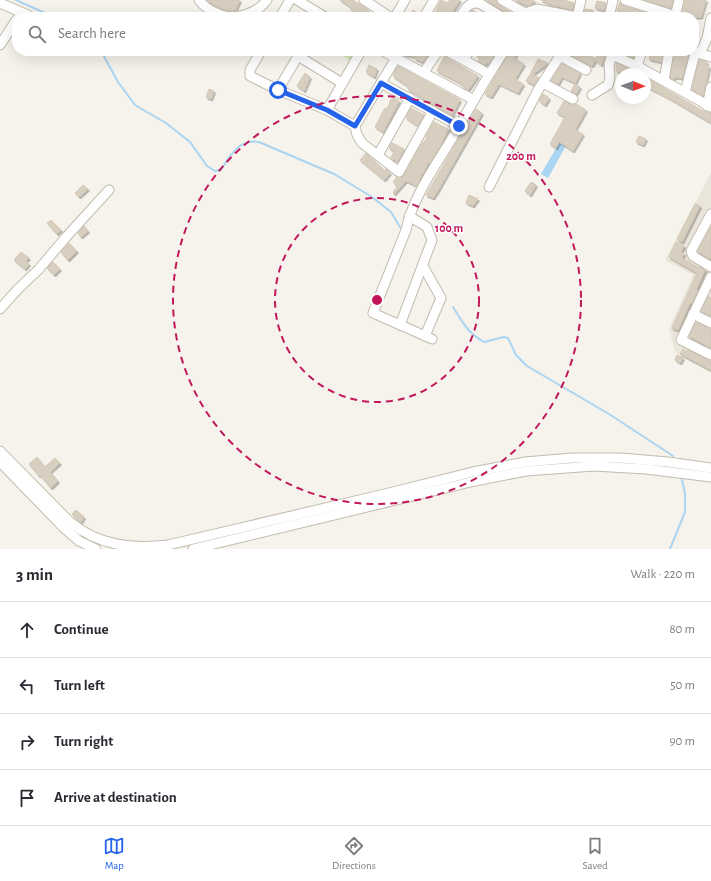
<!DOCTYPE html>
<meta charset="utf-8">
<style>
:root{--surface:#fff;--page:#f7f7f7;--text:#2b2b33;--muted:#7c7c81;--line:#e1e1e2;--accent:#2563eb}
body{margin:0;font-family:"Alegreya Sans",sans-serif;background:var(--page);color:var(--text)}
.compass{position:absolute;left:615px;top:68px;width:36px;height:36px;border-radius:50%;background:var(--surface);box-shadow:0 4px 16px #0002;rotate:91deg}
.stop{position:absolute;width:12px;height:12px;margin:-9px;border:3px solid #2563eb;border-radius:50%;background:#fff}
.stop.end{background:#2563eb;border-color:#fff;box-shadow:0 1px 4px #0008}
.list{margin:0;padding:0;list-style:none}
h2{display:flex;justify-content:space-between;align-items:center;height:52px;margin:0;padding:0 16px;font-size:17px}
h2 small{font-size:13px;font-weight:400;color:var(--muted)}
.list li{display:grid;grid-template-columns:26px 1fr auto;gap:12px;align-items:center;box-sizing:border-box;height:56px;padding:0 16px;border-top:1px solid var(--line)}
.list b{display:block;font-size:15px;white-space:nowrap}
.list em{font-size:13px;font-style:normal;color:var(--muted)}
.icon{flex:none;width:22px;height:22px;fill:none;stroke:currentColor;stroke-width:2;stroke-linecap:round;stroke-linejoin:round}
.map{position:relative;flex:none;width:711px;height:549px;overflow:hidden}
.search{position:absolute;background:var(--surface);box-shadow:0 4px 16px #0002;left:12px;right:12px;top:12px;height:44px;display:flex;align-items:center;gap:10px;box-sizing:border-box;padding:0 14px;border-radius:16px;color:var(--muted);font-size:15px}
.sheet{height:276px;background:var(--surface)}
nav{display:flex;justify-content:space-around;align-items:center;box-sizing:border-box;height:56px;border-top:1px solid var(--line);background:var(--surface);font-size:11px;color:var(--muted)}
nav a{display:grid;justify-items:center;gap:2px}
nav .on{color:var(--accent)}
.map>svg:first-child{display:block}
</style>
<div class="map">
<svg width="711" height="549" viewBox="0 0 711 549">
<defs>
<filter id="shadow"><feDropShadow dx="1.5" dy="2" stdDeviation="0" flood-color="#0004"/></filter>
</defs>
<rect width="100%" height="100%" fill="#f6f3ec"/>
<polygon fill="#eae5da" points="711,173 711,373 675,352 669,329 693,275 665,260"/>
<polygon fill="#d2eab5" points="334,51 355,51 350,60"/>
<polygon fill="#a9d4f2" points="561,140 567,144 548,178 541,174"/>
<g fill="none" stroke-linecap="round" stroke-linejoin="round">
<g stroke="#a9d4f2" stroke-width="2">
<polyline points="16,0 54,17"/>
<path d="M101 51 118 82 135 105 166 123 190 142 207 166 215 171 221 170C227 160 237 143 250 142 253 141 256 142 259 142L334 174 372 197 391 212 400 227"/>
<path d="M453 307C463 323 467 332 484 342L504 337 508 338 516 355 527 366 609 414 673 456"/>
<polyline points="670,549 685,512 685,494 682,480"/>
</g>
</g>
<g fill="#d8cfc1" stroke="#d3c7b4" filter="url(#shadow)">
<polygon points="207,0 240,0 235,11 231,11 219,8"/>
<polygon points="340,0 353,0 368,10 364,17 351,10 352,8"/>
<polygon points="441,0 447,3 450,0 460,0 449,17 433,17"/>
<polygon points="486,0 496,0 499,5 510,12 508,15 505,12"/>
<polygon points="515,0 534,0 532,4 529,6"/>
<polygon points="541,0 564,0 574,3 572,10 558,6 557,7"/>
<polygon points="645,0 673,0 671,8"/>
<polygon points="685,0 706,0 701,17 682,17"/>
<polygon points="597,1 606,3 604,10 595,8"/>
<polygon points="620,2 623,6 653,15 653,17 638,16 617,11"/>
<polygon points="585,9 593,10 591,17 584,15"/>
<polygon points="413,10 419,14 418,17 409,17"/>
<polygon points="472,10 484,17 467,17"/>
<polygon points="399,51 430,51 423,62 415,59 416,57 399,53"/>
<polygon points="478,51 494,51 492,55 494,56 489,63 487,62 485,65 478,61 480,58 476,55"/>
<polygon points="510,51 518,51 514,58 524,64 515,79 523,84 518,93 499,84 491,97 485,94"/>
<polygon points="569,51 583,51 596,59 592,66 568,54"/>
<polygon points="600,51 606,54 601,65 595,60"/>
<polygon points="619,51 625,51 635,54 633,58"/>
<polygon points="657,51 663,51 661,62 649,59 651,52 656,54"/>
<polygon points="675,51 689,52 682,78 674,77 674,79 670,78"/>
<polygon points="444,56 478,76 468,90 463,87 464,85 437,71"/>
<polygon points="538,59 548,63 533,74 539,78 534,85 526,81 531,73"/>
<polygon points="699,60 707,62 706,66 709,66 706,82 708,82 705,86 703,96 692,90"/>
<polygon points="616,63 634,71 639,74 622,74 616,71"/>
<polygon points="562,64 580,73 575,83 562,77 558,84 551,81"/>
<polygon points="369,65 377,69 374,77 366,72"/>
<polygon points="398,66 460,100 452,115 408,89 409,87 394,77 394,76 393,75"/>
<polygon points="305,73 310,77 304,91 297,86"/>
<polygon points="645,77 703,111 711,113 711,123 667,97 645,86"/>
<polygon points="575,84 580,87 576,94 571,91"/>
<polygon points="209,89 214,91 211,99 206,97"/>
<polygon points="543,94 549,98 545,105 539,101"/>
<polygon points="393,98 399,101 383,132 375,127 385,108 387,109 391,99 392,100"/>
<polygon points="564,101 571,104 576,104 586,110 575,130 583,134 573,151 559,142 556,148 550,144 565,117 557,113"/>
<polygon points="411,108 424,115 418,126 406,118"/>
<polygon points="476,109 482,113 437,192 433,198 426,195"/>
<polygon points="434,122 448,129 438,150 430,163 428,162 423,174 422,173 417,186 406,181 394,194 393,193 397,186 393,182 397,177 400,179 404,175 421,145 427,138 426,136"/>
<polygon points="639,136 646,139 643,145 636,142"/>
<polygon points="392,143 404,149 398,161 391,158 394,151 389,148"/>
<polygon points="366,153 385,171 386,169 390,173 384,180 360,160"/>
<polygon points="531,182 536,185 530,195 525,191"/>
<polygon points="83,185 88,189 79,197 75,193"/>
<polygon points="469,195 478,199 473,206 466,203"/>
<polygon points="695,204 700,206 682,242 677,239"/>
<polygon points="51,220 61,230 57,234 47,223"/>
<polygon points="84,226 88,231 81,237 78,233"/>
<polygon points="711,227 711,256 710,259 698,251"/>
<polygon points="676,242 684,246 681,252 684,254 682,258 699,268 699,267 705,270 696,290 698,291 691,304 690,303 678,330 672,328 697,273 669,257"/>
<polygon points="69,243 77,251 68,260 61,252"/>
<polygon points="21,252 29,258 26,261 29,264 25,269 14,260"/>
<polygon points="53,262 60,269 54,275 47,268"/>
<polygon points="708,296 711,298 711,316 701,311"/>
<polygon points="696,323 711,329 711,348 689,336"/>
<polygon points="683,349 687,352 688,350 711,362 711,370 680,354"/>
<polygon points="677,355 683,358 680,363 675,360"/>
<polygon points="37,457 45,467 55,458 60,463 50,472 58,481 51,488 40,475 39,476 29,464"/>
<polygon points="76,510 84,517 81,522 72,514"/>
</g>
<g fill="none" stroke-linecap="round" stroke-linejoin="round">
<defs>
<g id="minor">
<path d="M199 0C205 9 218 15 230 17"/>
<polyline points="297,0 325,17"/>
<polyline points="364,0 390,17"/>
<polyline points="502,0 525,13 537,9 577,17"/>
<polyline points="625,0 676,16"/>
<polyline points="0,3 28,15"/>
<path d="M232 17C246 16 258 12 267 0"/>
<polyline points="280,17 290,0"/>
<polyline points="395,17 405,0"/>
<polyline points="424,17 434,0"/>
<path d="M460 17C465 9 468 2 479 3L502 17"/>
<polyline points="577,17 581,0"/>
<polyline points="609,17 613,0"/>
<polyline points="675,17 679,0"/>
<polyline points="0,45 17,19"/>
<polyline points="261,51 250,70 250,76 278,90 327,110 355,126"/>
<polyline points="383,51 474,100"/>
<polyline points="447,51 464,60"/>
<polyline points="469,51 464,60 489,74"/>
<polyline points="695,52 711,57"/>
<polyline points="700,54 707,38 711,18"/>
<polyline points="612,55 637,66 711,107"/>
<polyline points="298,56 342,83"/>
<polyline points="560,56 586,70"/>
<polyline points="396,58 355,126 357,135 362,143 399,172 433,111"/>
<polyline points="637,66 642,51"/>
<polyline points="424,72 438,51"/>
<polyline points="664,80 669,51"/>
<polyline points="381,83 459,126"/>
<polyline points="543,83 573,99"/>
<polyline points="278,90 301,51"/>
<polyline points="685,92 695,53"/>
<polyline points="592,95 608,85 610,78 609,64 613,51"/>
<polyline points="707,106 711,87"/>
<polyline points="327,110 361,51"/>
<polyline points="378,155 410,98"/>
<polyline points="489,187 538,90 563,51"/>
<polyline points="711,214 691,251 693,256 711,267"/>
<polyline points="423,266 441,298 425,336"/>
<polyline points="711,277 681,340 711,355"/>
<polyline points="0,309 18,289 39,269 67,236 109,190"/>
<polyline points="693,314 711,323"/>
<polyline points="400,325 432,240 427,227 409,216"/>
<path d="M432 339 373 313 406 230C413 197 434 168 451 140 468 110 485 80 504 51"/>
<path d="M0 451 70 522C99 546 132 549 168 545L389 493 473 472 525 462 572 458H621L668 462 711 468"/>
<polyline points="0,462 63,527 79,541 96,549"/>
<polyline points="193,549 475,481 526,471 594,466 646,469 711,477"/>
</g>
</defs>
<use href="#minor" stroke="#c2bbae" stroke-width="11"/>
<use href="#minor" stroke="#fff" stroke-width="9"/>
</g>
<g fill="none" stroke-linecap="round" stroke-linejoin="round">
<polyline stroke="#2563eb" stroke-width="5" points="278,90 327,110 355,126 381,83 459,126"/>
</g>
<g fill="none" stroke="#c2185b" stroke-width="2" stroke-dasharray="7 5">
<circle cx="377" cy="300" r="102"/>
<circle cx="377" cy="300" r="204"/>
</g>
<circle cx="377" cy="300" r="6" fill="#c2185b" stroke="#fff" stroke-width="2"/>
<g font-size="12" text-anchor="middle" font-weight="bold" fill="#c2185b" stroke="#fff" stroke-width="3" stroke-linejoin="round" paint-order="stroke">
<text x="521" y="160">200 m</text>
<text x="449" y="232">100 m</text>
</g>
</svg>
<svg class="compass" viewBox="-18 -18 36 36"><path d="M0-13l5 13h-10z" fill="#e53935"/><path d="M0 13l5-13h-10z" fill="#7c7c81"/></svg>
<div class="stop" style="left:278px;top:90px"></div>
<div class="stop end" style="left:459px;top:126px"></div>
<div class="search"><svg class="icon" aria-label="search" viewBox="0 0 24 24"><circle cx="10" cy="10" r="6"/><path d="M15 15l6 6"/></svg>Search here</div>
</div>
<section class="sheet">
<h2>3 min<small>Walk · 220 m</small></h2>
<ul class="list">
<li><svg class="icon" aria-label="ahead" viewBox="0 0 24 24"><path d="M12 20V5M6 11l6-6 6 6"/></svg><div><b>Continue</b></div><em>80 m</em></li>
<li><svg class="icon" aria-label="left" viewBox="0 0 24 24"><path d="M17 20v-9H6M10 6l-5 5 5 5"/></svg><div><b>Turn left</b></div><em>50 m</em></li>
<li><svg class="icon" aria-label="right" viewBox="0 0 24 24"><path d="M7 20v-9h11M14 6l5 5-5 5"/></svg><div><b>Turn right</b></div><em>90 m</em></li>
<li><svg class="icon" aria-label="arrive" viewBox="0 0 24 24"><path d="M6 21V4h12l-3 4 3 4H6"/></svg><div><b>Arrive at destination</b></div></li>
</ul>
</section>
<nav>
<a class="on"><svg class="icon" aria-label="map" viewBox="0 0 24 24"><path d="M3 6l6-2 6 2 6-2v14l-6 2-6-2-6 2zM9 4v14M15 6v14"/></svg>Map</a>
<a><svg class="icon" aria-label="directions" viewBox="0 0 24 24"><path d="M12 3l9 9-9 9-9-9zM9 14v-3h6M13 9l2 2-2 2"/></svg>Directions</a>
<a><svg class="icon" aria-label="saved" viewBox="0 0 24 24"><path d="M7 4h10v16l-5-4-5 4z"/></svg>Saved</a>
</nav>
